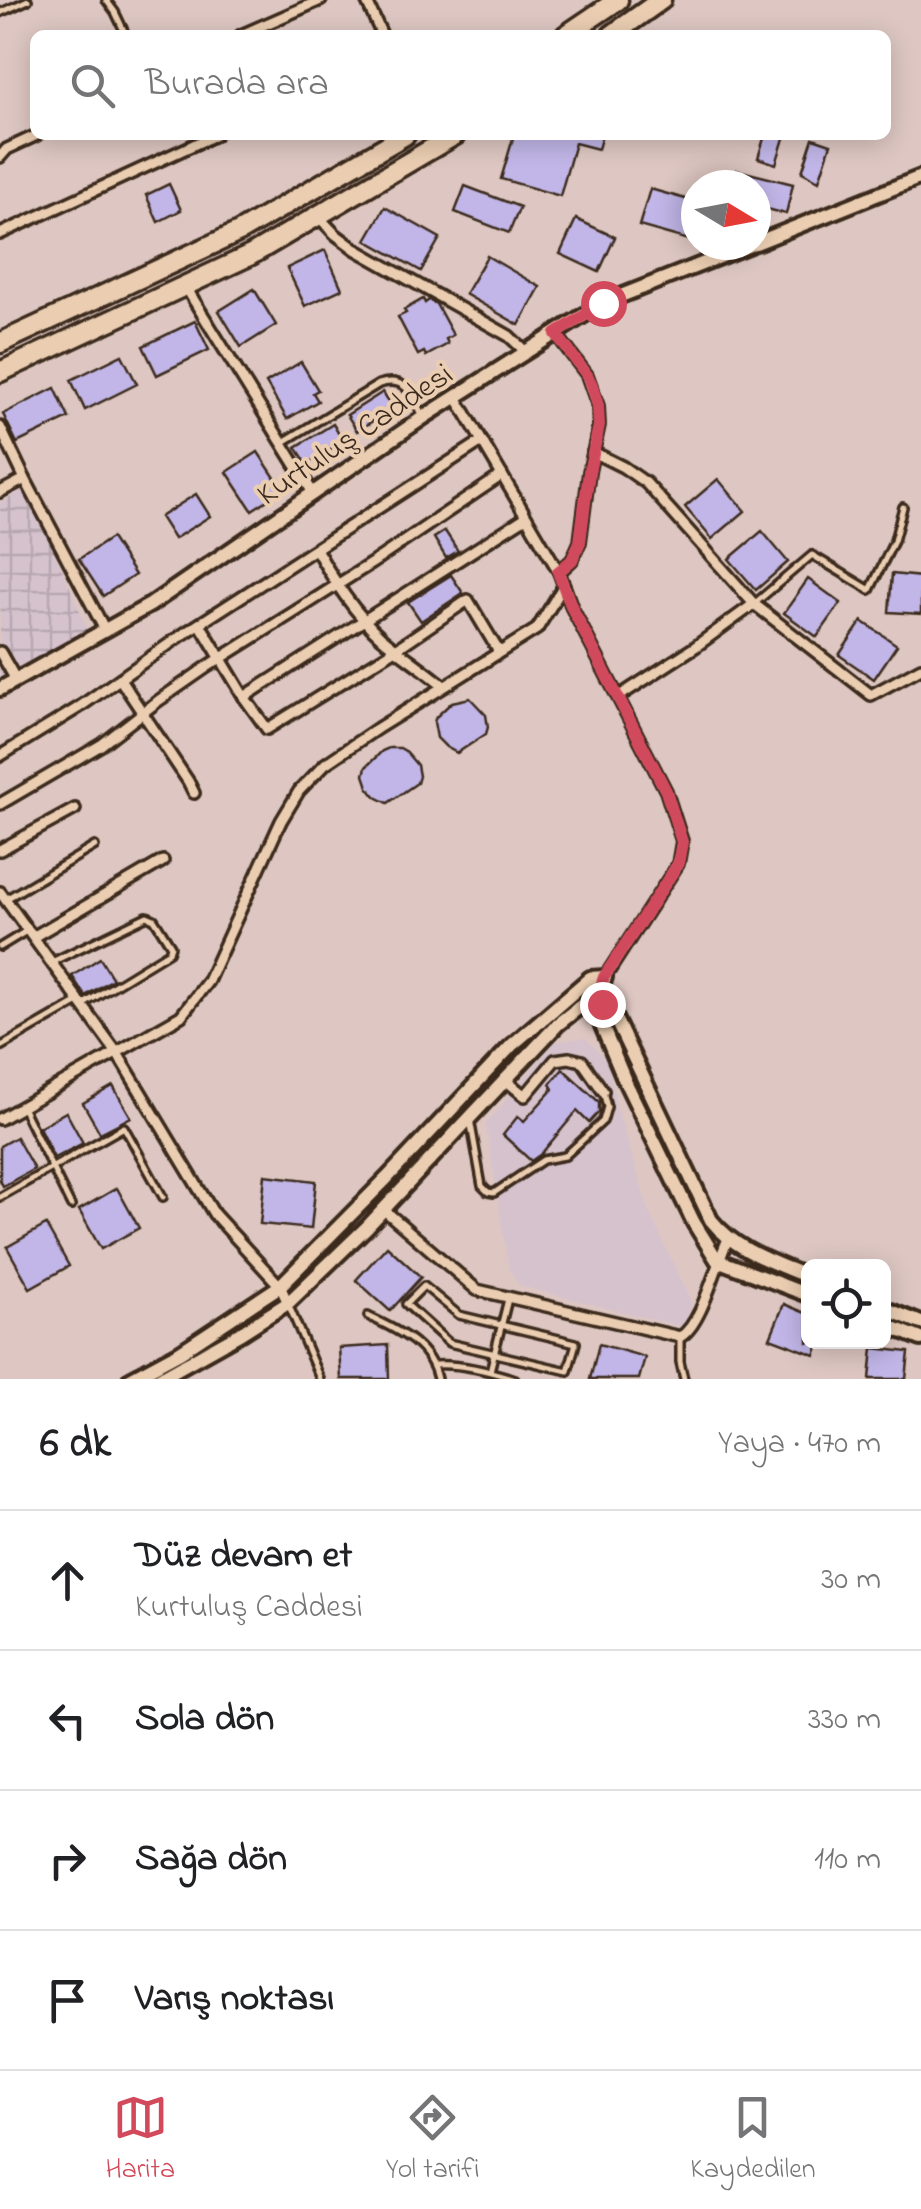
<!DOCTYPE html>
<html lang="tr">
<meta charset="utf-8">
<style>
:root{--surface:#fff;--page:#f6f6f6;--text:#202124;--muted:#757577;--line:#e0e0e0;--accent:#d1495b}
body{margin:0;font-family:"Indie Flower",sans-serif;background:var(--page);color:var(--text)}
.controls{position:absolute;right:30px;bottom:30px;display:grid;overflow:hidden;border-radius:15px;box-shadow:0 5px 25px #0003}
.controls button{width:90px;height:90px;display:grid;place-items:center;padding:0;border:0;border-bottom:2px solid var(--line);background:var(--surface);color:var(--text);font:50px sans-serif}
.compass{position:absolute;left:681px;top:170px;width:90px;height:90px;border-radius:50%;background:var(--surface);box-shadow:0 5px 25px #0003;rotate:100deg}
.stop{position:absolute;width:30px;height:30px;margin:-22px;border:8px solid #d1495b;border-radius:50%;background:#fff}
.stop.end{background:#d1495b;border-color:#fff;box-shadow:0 2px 10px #0008}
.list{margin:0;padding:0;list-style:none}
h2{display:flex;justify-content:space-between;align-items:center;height:130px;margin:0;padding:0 40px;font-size:42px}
h2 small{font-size:32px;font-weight:400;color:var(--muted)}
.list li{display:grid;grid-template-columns:65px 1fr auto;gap:30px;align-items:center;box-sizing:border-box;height:140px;padding:0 40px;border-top:2px solid var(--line)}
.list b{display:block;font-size:38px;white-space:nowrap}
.list p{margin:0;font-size:32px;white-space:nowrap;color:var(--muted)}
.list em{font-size:32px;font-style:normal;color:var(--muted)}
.icon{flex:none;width:55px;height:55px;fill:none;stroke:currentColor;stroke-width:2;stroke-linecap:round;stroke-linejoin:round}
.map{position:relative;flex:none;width:921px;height:1379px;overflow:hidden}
.search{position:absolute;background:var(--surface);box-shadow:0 5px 25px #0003;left:30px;right:30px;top:30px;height:110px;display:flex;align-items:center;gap:25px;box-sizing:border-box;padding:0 35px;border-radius:15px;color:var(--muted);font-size:38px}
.sheet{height:690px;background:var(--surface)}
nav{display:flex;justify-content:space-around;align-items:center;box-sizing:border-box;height:140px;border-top:2px solid var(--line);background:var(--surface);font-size:28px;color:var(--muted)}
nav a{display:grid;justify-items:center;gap:5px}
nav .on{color:var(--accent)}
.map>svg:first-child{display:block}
</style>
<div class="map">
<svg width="921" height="1379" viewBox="0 0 921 1379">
<defs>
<pattern id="industrial-grid" width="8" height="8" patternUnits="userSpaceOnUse" patternTransform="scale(2.5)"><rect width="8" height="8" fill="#d5c2cd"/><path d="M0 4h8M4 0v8" fill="none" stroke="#b8a7b0"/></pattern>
</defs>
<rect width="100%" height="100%" fill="#dec7c2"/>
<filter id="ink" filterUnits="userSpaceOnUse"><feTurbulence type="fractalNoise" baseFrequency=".01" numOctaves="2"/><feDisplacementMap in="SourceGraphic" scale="20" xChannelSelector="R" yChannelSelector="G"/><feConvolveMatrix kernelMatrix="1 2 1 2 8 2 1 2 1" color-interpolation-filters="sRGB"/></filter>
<g filter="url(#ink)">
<polygon fill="#d5c2cd" points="585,1038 607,1060 618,1111 650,1214 692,1304 682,1327 520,1286 509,1270 486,1124 555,1042"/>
<polygon fill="url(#industrial-grid)" points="27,487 88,630 0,677 0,503"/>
<g fill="#c1b6e7" stroke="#3b2a1e" stroke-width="2.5">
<polygon points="514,135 602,135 598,149 575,143 560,196 501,179"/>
<polygon points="765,135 785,135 776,164 758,158"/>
<polygon points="813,138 831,144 819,181 802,172"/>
<polygon points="737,170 793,184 786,214 756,206 756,185 733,185"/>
<polygon points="169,184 181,210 158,222 146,195"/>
<polygon points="465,186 520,207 509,233 455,212"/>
<polygon points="650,189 696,202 696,242 639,226"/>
<polygon points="385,207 440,238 421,271 366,240"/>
<polygon points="576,219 615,237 599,272 560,254"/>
<polygon points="325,250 342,289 305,306 287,268"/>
<polygon points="487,256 540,287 519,325 465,294"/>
<polygon points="254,289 276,325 241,347 219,311"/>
<polygon points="423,299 425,303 429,300 436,304 453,335 446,339 448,344 426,356 424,352 418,355 398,317 406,313 404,310"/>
<polygon points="195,321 209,350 157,375 143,346"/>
<polygon points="122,355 137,384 85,410 71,380"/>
<polygon points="301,362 318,390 313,393 318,401 287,419 266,383"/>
<polygon points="55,388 69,418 17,443 3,414"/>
<polygon points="383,392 393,408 357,431 347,415"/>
<polygon points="333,424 343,441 307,464 296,447"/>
<polygon points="258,452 283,490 252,510 227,472"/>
<polygon points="718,479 745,511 712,539 685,507"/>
<polygon points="196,494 210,516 174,539 160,517"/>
<polygon points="445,531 458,551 446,558 434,538"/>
<polygon points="762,531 788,562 756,590 729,559"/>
<polygon points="111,538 135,575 103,596 79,559"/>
<polygon points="892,574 921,577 921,614 889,612"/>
<polygon points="451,575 463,593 421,621 408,602"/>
<polygon points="808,579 841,603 817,637 784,613"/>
<polygon points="862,621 897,645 874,679 839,655"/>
<polygon points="470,698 486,715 488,727 486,734 457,753 446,747 437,738 434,722 436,717 452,702"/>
<polygon points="389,748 400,748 405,751 417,765 419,776 417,783 388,803 376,797 368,787 364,775 366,767 382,751"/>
<polygon points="100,958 113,979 85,996 72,976"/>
<polygon points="563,1069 599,1102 599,1112 589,1123 577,1111 541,1154 531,1161 503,1135 518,1116 524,1121 553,1089 550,1084"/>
<polygon points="113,1086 131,1117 100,1133 83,1103"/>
<polygon points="66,1112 83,1143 54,1158 39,1127"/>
<polygon points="16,1137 34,1169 3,1186 0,1180 0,1146"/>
<polygon points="265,1175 316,1181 311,1229 260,1224"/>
<polygon points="117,1188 139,1228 101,1249 79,1210"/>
<polygon points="46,1225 69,1266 30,1288 7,1247"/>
<polygon points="387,1246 421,1277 390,1311 356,1280"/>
<polygon points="784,1304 808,1314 808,1342 820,1342 815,1355 770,1338"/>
<polygon points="599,1344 645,1357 639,1379 590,1379"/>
<polygon points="388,1345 389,1379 341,1379 339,1348"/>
<polygon points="873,1348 909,1352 906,1379 870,1379"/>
</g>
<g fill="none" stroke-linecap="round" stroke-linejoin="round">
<defs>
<g id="lane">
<polyline points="106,0 115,12 126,35"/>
<polyline points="0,13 28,0"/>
<path d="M282 443 379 384C407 375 412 396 423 416"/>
<polyline points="754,604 812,555 870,590 894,541 903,507"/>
<polyline points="6,899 95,846"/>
<polyline points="0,947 28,930"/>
<polyline points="52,962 147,916 154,919 171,946 169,952 84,1004"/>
<polyline points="0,1047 80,1001"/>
<polyline points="22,1107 71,1206"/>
<polyline points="470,1119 482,1186 488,1192 494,1193 543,1160 565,1156 603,1121 607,1107 603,1091"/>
<polyline points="0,1197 124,1127 163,1197"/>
<polygon points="424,1286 459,1315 576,1343 568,1371 449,1343 406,1304"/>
<polyline points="289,1306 320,1379"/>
<path d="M368 1316C398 1331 429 1343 437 1379"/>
<polyline points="680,1337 680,1362 684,1379"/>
<path d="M435 1365C461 1363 490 1371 515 1379"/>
<polyline points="490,1371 508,1299"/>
</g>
<g id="street">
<polyline points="366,0 382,35"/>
<polyline points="241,35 321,0"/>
<polyline points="0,157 7,149 37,135"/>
<polyline points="318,216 335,234 355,249 509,336 527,353"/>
<polyline points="0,234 215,135"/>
<polyline points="185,286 313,493"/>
<polyline points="556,334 587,375 598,406 599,425 589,472 580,542 572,560 559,572"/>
<polyline points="456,397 559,572 572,608 666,791 682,841 678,864 605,977"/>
<polyline points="0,427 25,479 105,630"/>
<polyline points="593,452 623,467 646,483 754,604 871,695 921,668"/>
<polyline points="0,492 25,479"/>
<path d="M316 549C334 581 354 613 382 638 402 655 424 669 444 686"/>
<polyline points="200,624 244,697 267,729 396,649 468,600 499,652"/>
<polyline points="0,652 16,680"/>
<polyline points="120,679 188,781 194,793"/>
<polyline points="244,697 526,517"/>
<polyline points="618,697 695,647 754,604"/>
<polyline points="0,756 78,708 182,635 482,441"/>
<polyline points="0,804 101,745 158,701 207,667 372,563 502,475"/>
<polyline points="0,850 75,809"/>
<polyline points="0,892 117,1053 214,1214 280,1286 288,1303"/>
<polyline points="33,937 163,861"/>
<polyline points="504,1079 525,1096 555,1060 569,1058 582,1061 603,1091"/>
<polyline points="0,1119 181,1016 208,981 281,821 299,791 325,764 378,728 537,629 564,585"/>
<path d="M383 1209 477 1290 680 1337C702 1325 716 1264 728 1239"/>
</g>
<g id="secondary">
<polyline points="756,243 921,177"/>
<polyline points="0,689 150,605 424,417 603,303 750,245"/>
<path d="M594 987 602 1003 612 1012 711 1220C736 1251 773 1262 808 1277"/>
<polyline points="602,1003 600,1021 625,1081 694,1223 717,1260 808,1295"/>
<polyline points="884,1308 921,1323"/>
<polyline points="884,1324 921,1339"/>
<polyline points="130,1379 180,1352 280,1286 387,1178 512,1045 590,978 605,977 601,990 558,1024 367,1227 288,1303 241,1333 159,1379"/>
</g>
<g id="highway">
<polyline points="566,35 618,0"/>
<polyline points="612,35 661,0"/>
<polyline points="0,343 239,232 405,135"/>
<polyline points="0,372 251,255 455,135"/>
</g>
</defs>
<use href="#lane" stroke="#3b2a1e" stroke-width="12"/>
<use href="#street" stroke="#3b2a1e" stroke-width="16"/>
<use href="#secondary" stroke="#3b2a1e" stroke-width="20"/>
<use href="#highway" stroke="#3b2a1e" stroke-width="25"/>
<use href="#lane" stroke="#ebceb2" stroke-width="5"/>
<use href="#street" stroke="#ebceb2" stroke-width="9"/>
<use href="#secondary" stroke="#ebceb2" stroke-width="12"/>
<use href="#highway" stroke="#ebceb2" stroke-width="18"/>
</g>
</g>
<g fill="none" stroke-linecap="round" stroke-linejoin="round" filter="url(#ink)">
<polyline stroke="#d1495b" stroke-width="12" points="602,1004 596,993 600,990 604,977 678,864 682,842 666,791 572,608 558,572 572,560 580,542 589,472 599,426 598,406 592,385 587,375 556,334 603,303"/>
</g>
<g text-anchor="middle" stroke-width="8" stroke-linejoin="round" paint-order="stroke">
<g font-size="32" fill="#3b2a1e" stroke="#ebceb2">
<text transform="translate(354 433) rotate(-34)" y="11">Kurtuluş Caddesi</text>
</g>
</g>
</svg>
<div class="controls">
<button><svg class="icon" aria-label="locate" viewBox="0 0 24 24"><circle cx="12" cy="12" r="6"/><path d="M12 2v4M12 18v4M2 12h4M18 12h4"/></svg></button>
</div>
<svg class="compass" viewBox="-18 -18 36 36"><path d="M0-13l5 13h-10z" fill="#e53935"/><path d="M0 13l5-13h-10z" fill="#757577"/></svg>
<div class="stop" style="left:603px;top:303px"></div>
<div class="stop end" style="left:602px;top:1004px"></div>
<div class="search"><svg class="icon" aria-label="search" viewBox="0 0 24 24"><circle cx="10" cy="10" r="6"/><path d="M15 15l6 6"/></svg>Burada ara</div>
</div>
<section class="sheet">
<h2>6 dk<small>Yaya · 470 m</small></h2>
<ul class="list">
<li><svg class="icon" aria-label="ahead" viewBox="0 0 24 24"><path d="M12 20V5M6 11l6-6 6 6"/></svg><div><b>Düz devam et</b><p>Kurtuluş Caddesi</p></div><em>30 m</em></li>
<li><svg class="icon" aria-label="left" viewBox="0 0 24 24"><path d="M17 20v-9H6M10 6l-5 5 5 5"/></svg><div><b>Sola dön</b></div><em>330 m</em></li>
<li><svg class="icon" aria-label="right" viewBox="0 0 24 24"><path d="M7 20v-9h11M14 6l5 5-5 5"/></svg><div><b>Sağa dön</b></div><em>110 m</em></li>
<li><svg class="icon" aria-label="arrive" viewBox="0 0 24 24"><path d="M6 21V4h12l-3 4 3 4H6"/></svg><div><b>Varış noktası</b></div></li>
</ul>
</section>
<nav>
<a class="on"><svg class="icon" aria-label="map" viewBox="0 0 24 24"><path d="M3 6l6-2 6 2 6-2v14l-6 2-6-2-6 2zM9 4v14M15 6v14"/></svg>Harita</a>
<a><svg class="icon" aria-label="directions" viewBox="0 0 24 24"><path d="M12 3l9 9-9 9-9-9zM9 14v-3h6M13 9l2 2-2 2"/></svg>Yol tarifi</a>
<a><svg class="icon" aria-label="saved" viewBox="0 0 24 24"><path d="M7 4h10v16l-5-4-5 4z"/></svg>Kaydedilen</a>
</nav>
